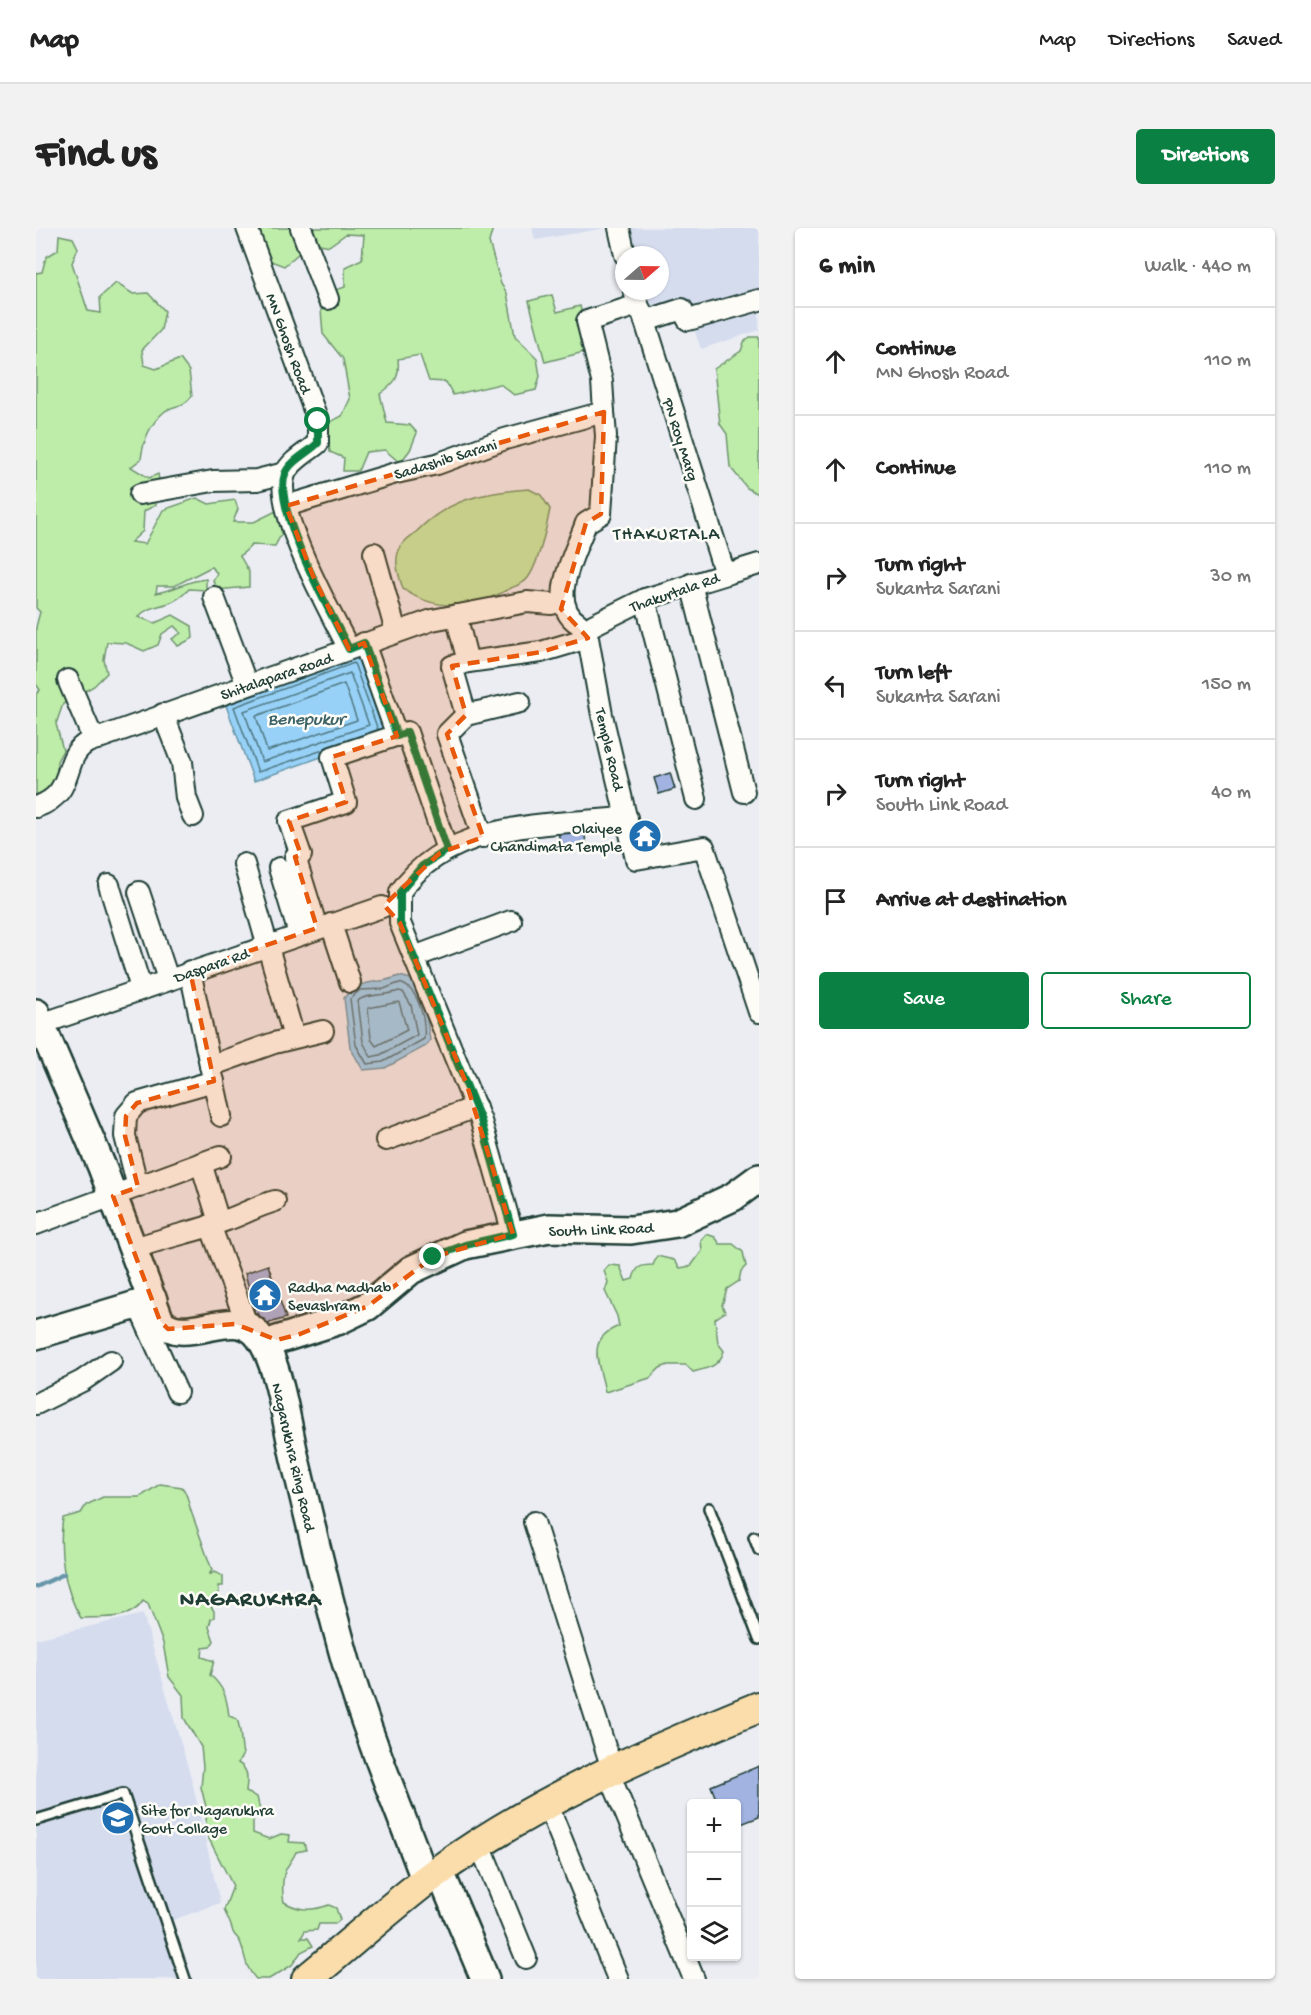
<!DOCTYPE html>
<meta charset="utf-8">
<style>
:root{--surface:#fff;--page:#f2f2f2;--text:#222;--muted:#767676;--line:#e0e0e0;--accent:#0b8043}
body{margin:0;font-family:"Gochi Hand",sans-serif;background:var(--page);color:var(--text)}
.controls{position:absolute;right:18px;bottom:18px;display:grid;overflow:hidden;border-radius:6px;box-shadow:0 2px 4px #0004}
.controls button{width:54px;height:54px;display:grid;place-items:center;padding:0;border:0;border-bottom:2px solid var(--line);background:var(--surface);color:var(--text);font:30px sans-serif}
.compass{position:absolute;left:579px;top:18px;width:54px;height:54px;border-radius:50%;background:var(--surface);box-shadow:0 2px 4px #0004;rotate:70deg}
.stop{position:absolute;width:18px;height:18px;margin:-14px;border:4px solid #0b8043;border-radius:50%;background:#fff}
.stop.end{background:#0b8043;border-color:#fff;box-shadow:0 2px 6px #0008}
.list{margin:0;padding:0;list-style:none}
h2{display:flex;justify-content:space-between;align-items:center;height:78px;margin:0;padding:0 24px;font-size:26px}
h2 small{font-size:20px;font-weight:400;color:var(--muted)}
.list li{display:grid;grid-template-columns:39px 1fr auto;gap:18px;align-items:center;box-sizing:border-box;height:108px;padding:0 24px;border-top:2px solid var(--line)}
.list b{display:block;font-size:22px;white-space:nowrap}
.list p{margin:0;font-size:20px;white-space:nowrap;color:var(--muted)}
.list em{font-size:20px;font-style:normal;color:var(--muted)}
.actions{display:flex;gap:12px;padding:18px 24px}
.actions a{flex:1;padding:14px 0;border:2px solid var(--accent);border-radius:6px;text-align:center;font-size:21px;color:var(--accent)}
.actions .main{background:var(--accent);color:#fff}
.icon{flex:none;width:33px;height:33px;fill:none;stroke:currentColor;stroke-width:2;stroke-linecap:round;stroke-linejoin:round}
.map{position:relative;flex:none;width:723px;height:1751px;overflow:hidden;border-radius:6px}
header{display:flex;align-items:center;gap:36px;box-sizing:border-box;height:84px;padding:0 30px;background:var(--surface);border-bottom:2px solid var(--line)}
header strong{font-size:28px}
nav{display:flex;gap:33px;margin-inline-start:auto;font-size:21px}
.intro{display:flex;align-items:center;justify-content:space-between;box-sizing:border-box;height:144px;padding:0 36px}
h1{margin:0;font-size:42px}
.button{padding:15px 27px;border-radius:6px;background:var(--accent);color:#fff;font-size:21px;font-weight:700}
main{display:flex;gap:36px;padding:0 36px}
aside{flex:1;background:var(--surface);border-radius:6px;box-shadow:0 2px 4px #0004}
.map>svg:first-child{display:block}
</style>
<header>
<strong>Map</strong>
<nav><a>Map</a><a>Directions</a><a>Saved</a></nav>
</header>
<div class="intro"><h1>Find us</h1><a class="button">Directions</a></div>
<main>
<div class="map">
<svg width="723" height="1751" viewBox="0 0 723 1751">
<rect width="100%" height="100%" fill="#ebedf3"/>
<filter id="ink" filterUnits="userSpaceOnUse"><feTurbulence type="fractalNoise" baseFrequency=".0167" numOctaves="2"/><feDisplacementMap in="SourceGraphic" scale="12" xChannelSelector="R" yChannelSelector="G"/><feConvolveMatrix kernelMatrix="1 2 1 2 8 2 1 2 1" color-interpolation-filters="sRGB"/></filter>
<g filter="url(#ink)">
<g fill="#d5dcee">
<polygon points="496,0 570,0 499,12"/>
<polygon points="587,0 723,0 723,102 665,121 648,74 609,86 601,63 624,63 624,27 593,27"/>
<polygon points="107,1386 156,1553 184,1675 126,1696 144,1751 0,1751 0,1411"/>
</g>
<g fill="#beeca9" stroke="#6e946e" stroke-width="1.5">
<path d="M225 0H457L453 14 465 56 471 65 479 108 501 130 504 148 500 162 478 167 464 156 417 167 410 154 393 153 384 127 362 131C364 150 359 155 344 166L351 195 374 197 381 205 374 222 364 235 349 222 330 224 322 243H307L308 230 294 224 290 196 306 188 314 171 307 131 287 106 285 82 295 79 300 62 309 59V39L326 31 328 7 310 6 293 18 276 14 248 38 232 32 223 2Z"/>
<path d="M23 7 37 10 42 20 36 35 52 83 65 85 64 69 80 55 97 66 112 65 129 83 125 102 106 122 108 137 120 141 144 131 153 143 156 168C146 181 138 176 128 184 114 196 107 214 105 231L95 239 113 250 122 246 125 262 120 277 108 283 107 303 95 314 109 316 127 282 161 270 173 276 199 272 202 281 197 294H218L240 283 246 305 239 318 216 317 204 328 213 344V359L180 362 177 352 181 345 175 339 138 358H121L120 365C139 362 152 352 170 351V362L153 361C133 383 117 373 102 389L119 395 137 387 156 398 157 410 142 418 136 411 145 405 138 398 126 406 122 417 108 423 90 415 71 414 68 432 71 445 58 458 27 476 20 496 27 522 21 533V551L8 567 0 568V466L4 462 0 456V399L4 384 0 380V45L6 44 10 29 22 22Z"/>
<polygon points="516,67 521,84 544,78 556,122 509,134 493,73"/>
<polygon points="714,109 723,109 723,267 711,260 694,239 691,206 684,196 678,141 705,123 708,114"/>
<path d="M493 261 505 267 514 281C511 298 502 338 491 351 488 355 480 358 475 360 440 380 401 385 367 361 363 348 357 333 364 320 366 314 375 308 380 304 412 271 448 264 493 261Z"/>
<path d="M670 1006 679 1009 684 1016H697L707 1024 710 1038 705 1043 703 1053 691 1061 686 1077 689 1084 679 1091 682 1115 688 1123C683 1139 672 1140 657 1144L650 1137H632L624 1140 614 1150 569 1164C565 1138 547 1112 583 1098L581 1088 569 1063 572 1054 568 1043 573 1037 584 1038 590 1053 597 1051C600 1039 604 1037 617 1037L621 1028 638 1032 644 1040 655 1038 666 1023 665 1012Z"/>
<path d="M124 1256 146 1259C153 1268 152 1276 156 1286 163 1305 169 1323 176 1342L173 1347 178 1344 187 1348V1358H182L183 1364 172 1374 178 1383V1389L175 1391 173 1399 178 1413 174 1419 167 1420 166 1429 178 1433 174 1447C188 1459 191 1470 193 1488L201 1491C206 1504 204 1514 207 1526L202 1535C214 1542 211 1552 210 1564L221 1569 224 1582 217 1589V1605L233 1611 245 1606 254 1607 253 1614 268 1615 270 1622 260 1624C257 1631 253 1635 250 1641 246 1649 246 1665 248 1674 264 1683 276 1683 293 1677L300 1680 304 1692 299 1696H283L281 1702 269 1703 265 1710H272L277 1718 265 1724 256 1737 243 1745 233 1751H220C209 1739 210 1731 205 1716 204 1711 199 1709 197 1704 195 1696 192 1690 188 1682L197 1658 169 1603 171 1583 165 1559 167 1539 165 1519 148 1490 147 1467 133 1449 127 1415 112 1376 107 1373C95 1393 67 1389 45 1390 28 1362 22 1322 27 1290L45 1285 50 1277 67 1269H104Z"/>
</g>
<g fill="#97d1f7" stroke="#6796a9" stroke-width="1.5">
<polygon points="323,426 352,505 218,553 189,475"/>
<path d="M363 748 375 751 388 773 394 812 390 818 349 840 327 842 314 819 308 770C323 749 341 758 363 748Z"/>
</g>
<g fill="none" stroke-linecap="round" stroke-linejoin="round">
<g stroke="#4f7882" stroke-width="1.5">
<polygon points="314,445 333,497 226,534 208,483"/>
<polygon points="308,456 321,492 231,523 220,488"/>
<polyline points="287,522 222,544 198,479 318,435 342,502"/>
<path d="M363 755C383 759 390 793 388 811L347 834 331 836 320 817 314 771 324 762 348 761Z"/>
<path d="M363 763 367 764 375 777 381 807 344 827 335 829 327 814 322 773C328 766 351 768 363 763Z"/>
<polygon points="363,774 371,802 340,818 335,811 332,780"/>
</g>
<polyline stroke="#6796a9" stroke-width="4.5" points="0,1359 28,1346"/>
</g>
<g fill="#a2b3e2" stroke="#1f3d34" stroke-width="1.5">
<polygon points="634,545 639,561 623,566 618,550"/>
<polygon points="617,596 621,615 599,620 595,601"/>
<polygon points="548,597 550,617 524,619 522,600"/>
<polygon points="232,1037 250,1090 227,1097 222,1085 219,1086 209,1045"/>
<polygon points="723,1538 723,1589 700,1598 700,1576 682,1576 675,1558"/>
</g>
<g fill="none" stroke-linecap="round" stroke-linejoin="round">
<defs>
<g id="lane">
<polyline points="673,1280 723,1411"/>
<polyline points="718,1309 723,1322"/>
<polyline points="0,1592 87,1566 149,1751"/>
</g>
<g id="street">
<path d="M211 0 282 193V215C272 224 254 233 249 246 236 281 296 387 313 421"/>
<polyline points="265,0 292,71"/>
<polyline points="583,0 589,27"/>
<polyline points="602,77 607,87 689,346"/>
<polyline points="609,93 646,81 652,92 723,72"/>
<polyline points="104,266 177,253 221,252 249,245"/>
<polyline points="250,278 360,245 401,236 469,211 568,184"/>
<polyline points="338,325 360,404"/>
<polyline points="655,356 708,564"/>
<polyline points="178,369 211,457"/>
<polyline points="609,371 660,571"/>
<polyline points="420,387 432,434 416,438 430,487 484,474"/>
<path d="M543 396C509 375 540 324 550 295L565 286 570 208 568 184 566 153 551 93 602 77 598 63"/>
<polyline points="557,397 609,371 723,336"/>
<polyline points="328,415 361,508"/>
<polyline points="432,434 505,424 552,410 566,487 600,631 668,619 723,784"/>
<polyline points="32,452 53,501 61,511"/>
<polyline points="127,486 146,534 150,570 157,588"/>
<polyline points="430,487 411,506 447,609"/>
<path d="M0 579C42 565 24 529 52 514L396 392 491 374 516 376"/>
<polyline points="208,636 258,809"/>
<polyline points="243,640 263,706"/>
<polyline points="73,657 105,760"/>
<polyline points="103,664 132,751"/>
<polyline points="295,696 314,754"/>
<polyline points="281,700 259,629 265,627 253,593 310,574 296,529 371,504 411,622"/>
<polyline points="378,729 475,693"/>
<polyline points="154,743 185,888"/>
<polyline points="5,796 346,679"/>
<polyline points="174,838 238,815 287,803"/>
<polyline points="350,912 440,879"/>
<polyline points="165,935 183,994"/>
<polyline points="102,959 89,908 90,888 101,875 178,853"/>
<polyline points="0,996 185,928"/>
<polyline points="174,997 212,1099"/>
<path d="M477 1006 445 893 364 695V664C412 593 515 596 591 590"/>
<path d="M97 1021C128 1009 160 1004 191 992 208 986 221 978 239 973"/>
<polyline points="102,1077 141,1164"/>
<polyline points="0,1176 46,1153 75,1133"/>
<polyline points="498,1294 576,1541"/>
<polyline points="572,1543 658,1751"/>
<polyline points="511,1575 582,1751"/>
<polyline points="444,1617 490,1730"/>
</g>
<g id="secondary">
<path d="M0 785 66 939 124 1093C150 1120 196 1077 221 1106 243 1131 251 1198 259 1231 275 1299 291 1367 310 1434 331 1505 360 1574 386 1643L407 1651 449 1751"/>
<polyline points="0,1107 117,1072"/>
<polyline points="241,1112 301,1093 332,1078 375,1042 429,1017 513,1000 595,1002 641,995 697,969 723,950"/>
</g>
<path id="primary" d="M271 1751C313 1717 353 1680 397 1647 497 1574 609 1525 723 1479"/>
</defs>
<use href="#lane" stroke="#1f3d34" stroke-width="14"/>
<use href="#street" stroke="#1f3d34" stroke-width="24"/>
<use href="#secondary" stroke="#1f3d34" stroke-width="32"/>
<use href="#primary" stroke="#1f3d34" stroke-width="34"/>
<use href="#lane" stroke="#fdfcf7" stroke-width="9"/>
<use href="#street" stroke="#fdfcf7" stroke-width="20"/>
<use href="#secondary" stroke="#fdfcf7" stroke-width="27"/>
<use href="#primary" stroke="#faddab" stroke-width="30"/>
</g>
</g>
<g fill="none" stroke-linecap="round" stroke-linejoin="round" filter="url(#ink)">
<path stroke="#0b8043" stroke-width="8" d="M282 193V215C272 225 254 233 249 246 236 281 296 387 313 421L328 415 361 508 371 504 411 622 386 638 364 664V695L445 893 477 1006 429 1017 397 1029"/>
</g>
<path fill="#e8590c" fill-opacity="0.2" stroke="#e8590c" stroke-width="4.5" stroke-dasharray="12 8" stroke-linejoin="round" d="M568 184 565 286 550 295 525 381 552 410 505 424 416 438 430 487 411 506 447 609 404 625 348 677 364 695 431 857 477 1006 397 1029 332 1078 264 1106 241 1112 199 1096 132 1101 124 1093 77 968 102 959 89 908 90 888 101 875 178 853 154 743 281 700 259 629 265 627 253 593 310 574 296 529 361 508 328 415 313 421 277 348 250 278Z"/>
<defs>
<symbol id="temple-disc" viewBox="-11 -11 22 22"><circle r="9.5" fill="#1f6fb2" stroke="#fdfcf7"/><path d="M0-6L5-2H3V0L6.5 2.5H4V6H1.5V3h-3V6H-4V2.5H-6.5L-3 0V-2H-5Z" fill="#fff"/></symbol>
<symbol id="university-disc" viewBox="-11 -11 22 22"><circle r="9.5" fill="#1f6fb2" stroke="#fdfcf7"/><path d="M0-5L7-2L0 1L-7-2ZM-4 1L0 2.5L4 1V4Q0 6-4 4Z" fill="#fff"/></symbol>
</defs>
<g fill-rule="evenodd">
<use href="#temple-disc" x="590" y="589" width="38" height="38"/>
<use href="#temple-disc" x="210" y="1048" width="38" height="38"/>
<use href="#university-disc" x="63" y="1571" width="38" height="38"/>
</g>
<g text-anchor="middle" stroke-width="5" stroke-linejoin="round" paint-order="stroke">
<g font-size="16" fill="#1f3d34" stroke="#fdfcf7">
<text transform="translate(254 115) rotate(70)" y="6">MN Ghosh Road</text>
<text transform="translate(646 211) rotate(72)" y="6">PN Roy Marg</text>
<text transform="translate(409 230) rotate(-17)" y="6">Sadashib Sarani</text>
<text transform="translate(638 363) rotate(-19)" y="6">Thakurtala Rd</text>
<text transform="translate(240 447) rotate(-19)" y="6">Shitalapara Road</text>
<text transform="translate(575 521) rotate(77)" y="6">Temple Road</text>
<text transform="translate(175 736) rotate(-19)" y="6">Daspara Rd</text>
<text transform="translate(565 1000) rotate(-2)" y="6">South Link Road</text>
<text transform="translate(259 1229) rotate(77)" y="6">Nagarukhra Ring Road</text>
</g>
<g font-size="16" fill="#1f3d34" stroke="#fdfcf7" text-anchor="start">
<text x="586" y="605" text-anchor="end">Olaiyee<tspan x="586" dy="18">Chandimata Temple</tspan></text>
<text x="252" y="1064">Radha Madhab<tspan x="252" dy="18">Sevashram</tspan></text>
<text x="105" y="1587">Site for Nagarukhra<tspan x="105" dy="18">Govt Collage</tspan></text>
</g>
<g font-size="18" letter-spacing="1.5" fill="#1f3d34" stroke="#fdfcf7">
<text x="631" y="311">THAKURTALA</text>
</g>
<g font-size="18" font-style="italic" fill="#3d6265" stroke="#fdfcf7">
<text x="270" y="496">Benepukur</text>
</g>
<g font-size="22" font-weight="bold" letter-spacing="1.5" fill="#1f3d34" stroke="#fdfcf7">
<text x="215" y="1377">NAGARUKHRA</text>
</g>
</g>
</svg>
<div class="controls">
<button>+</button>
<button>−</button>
<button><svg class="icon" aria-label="layers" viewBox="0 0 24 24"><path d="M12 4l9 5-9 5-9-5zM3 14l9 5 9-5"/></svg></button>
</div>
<svg class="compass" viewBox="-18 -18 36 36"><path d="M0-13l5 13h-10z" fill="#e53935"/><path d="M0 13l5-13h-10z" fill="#767676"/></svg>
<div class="stop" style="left:282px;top:193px"></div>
<div class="stop end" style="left:397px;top:1029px"></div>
</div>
<aside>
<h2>6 min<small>Walk · 440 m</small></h2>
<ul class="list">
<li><svg class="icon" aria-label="ahead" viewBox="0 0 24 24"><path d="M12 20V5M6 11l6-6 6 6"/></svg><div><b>Continue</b><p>MN Ghosh Road</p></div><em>110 m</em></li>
<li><svg class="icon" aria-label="ahead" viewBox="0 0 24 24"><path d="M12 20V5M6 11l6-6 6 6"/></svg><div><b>Continue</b></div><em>110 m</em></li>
<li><svg class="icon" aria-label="right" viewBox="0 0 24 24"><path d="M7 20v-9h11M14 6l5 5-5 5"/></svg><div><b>Turn right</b><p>Sukanta Sarani</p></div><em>30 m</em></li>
<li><svg class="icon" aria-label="left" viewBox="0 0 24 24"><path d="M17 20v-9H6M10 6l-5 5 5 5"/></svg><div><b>Turn left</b><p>Sukanta Sarani</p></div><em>150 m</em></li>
<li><svg class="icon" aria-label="right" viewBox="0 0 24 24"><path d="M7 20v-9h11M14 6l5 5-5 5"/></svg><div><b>Turn right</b><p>South Link Road</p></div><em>40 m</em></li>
<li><svg class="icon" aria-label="arrive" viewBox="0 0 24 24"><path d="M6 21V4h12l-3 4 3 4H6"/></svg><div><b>Arrive at destination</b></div></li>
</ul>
<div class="actions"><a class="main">Save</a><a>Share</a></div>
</aside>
</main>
